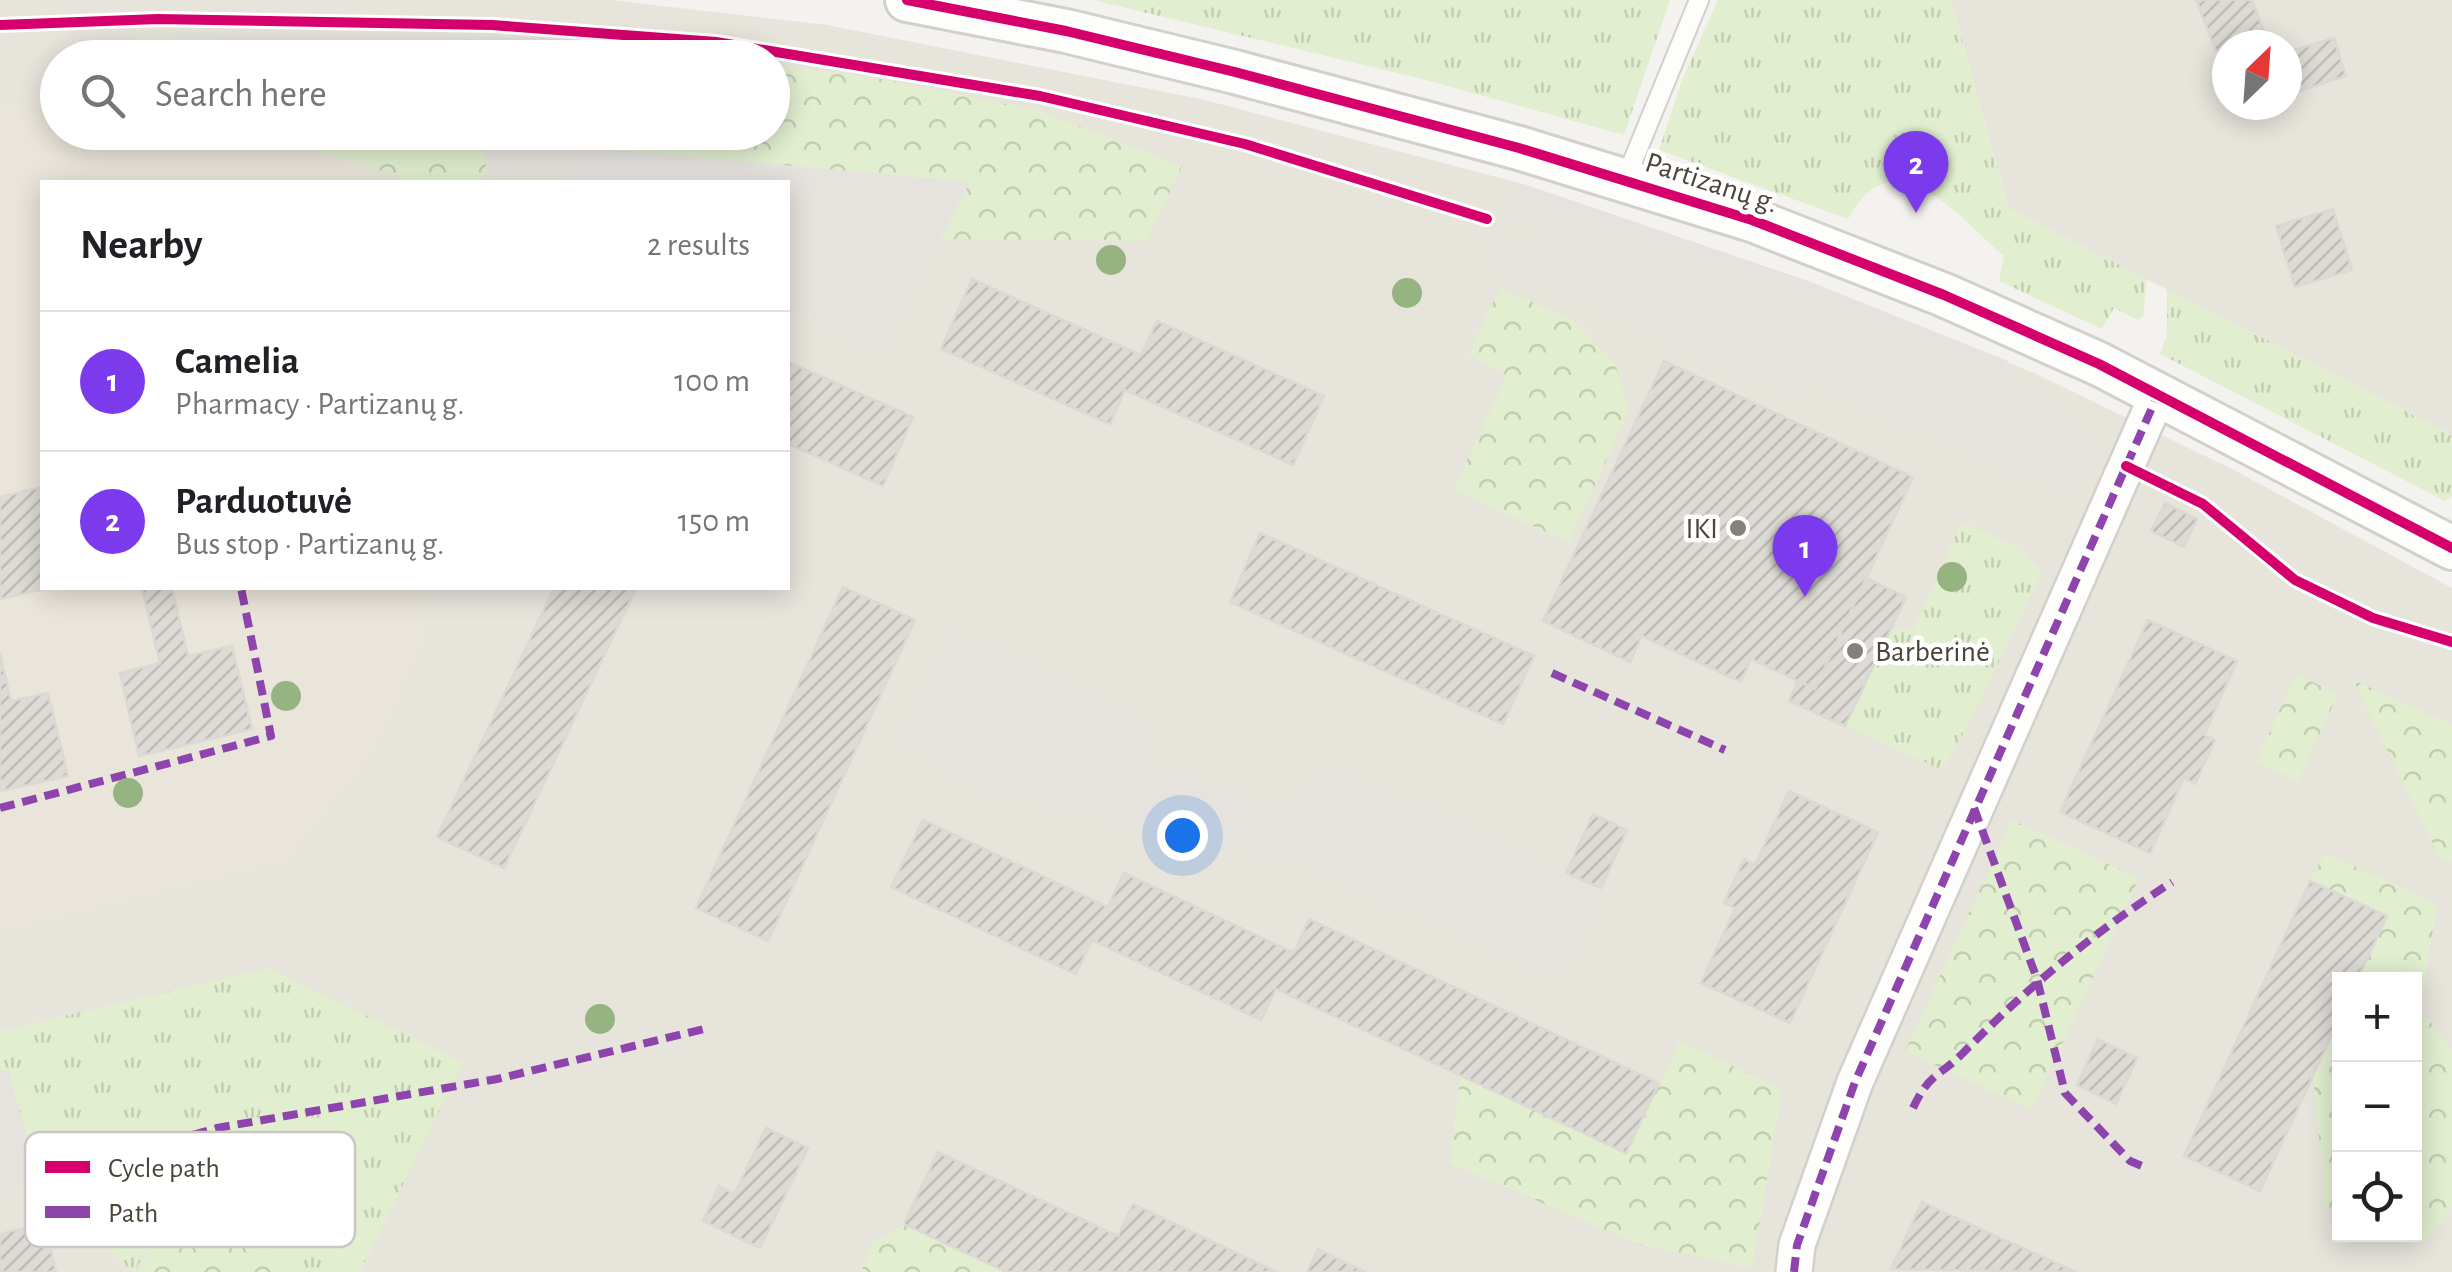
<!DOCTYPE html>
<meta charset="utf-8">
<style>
:root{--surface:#fff;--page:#f2f2f2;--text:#202124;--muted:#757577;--line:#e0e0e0;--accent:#7c3aed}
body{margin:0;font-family:"Alegreya Sans",sans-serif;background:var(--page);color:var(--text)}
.controls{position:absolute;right:30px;bottom:30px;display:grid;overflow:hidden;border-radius:0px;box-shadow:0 5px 25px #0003}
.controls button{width:90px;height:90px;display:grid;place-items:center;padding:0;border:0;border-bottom:2px solid var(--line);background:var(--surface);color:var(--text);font:50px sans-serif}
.compass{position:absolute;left:2212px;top:30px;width:90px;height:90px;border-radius:50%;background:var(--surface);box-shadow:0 5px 25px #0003;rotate:25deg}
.you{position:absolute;left:1182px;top:835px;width:35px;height:35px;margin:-25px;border:8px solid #fff;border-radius:50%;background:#1a73e8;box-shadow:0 0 0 15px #1a73e833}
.badge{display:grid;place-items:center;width:65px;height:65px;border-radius:50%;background:var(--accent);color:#fff;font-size:32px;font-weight:700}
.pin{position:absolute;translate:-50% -82px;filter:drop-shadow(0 2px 5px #0008)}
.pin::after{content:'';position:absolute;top:52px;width:35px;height:30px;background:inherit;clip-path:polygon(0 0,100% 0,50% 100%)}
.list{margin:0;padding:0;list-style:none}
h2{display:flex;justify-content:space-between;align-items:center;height:130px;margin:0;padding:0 40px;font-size:42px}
h2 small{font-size:32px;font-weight:400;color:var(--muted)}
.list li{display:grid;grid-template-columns:65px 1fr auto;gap:30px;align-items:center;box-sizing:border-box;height:140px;padding:0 40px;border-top:2px solid var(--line)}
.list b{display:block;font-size:38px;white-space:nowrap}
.list p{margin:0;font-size:32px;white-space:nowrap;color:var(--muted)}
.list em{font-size:32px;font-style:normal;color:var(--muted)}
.icon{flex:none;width:55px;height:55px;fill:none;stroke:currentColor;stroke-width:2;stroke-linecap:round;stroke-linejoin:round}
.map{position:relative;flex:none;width:2452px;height:1272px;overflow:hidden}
.search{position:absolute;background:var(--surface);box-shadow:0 5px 25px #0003;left:40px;top:40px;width:750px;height:110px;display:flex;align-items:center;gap:25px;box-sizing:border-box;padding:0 35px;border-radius:55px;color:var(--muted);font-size:38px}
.panel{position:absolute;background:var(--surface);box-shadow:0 5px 25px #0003;left:40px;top:180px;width:750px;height:410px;border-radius:0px}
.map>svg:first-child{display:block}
</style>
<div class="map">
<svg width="2452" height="1272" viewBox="0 0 2452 1272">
<defs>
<pattern id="grass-tufts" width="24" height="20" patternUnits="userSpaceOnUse" patternTransform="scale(2.5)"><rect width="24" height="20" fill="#e1eecf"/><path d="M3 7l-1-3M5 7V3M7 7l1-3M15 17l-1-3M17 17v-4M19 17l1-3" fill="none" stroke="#c3cdb2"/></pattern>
<pattern id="forest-crowns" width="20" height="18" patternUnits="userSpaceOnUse" patternTransform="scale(2.5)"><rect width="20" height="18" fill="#e1eecf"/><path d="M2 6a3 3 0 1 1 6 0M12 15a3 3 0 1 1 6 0" fill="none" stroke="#c3cdb2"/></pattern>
<pattern id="building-hatch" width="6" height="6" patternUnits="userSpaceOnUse" patternTransform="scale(2.5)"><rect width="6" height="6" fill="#dedbd6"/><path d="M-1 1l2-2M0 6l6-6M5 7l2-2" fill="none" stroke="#c0bdb8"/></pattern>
</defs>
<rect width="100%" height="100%" fill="#f4f2ee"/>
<g fill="#e7e4dc" fill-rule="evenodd">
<path d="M0 0H610L827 25 1205 100 1523 184 1808 281 2034 373 2234 470 2452 588V1272H0ZM58 58H772V132H58ZM42 182H788V588H42ZM2340 980H2414V1234H2340Z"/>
<path d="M1951 0H2452V435L2009 209ZM2227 45H2287V105H2227Z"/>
</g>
<polygon fill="#eae5da" points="57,103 58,132 256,133 400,176 400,182 42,182 42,588 421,588 423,639 374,751 286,861 0,931 0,108"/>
<g fill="url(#grass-tufts)">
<polygon points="1093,0 1670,0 1624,135 1422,79"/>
<path d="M1718 0H1951L2009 209 2147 279 2143 317 2138 320 2114 308 2102 329 1999 281 2004 256C1955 215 1895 133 1848 219L1659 150 1681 83Z"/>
<polygon points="2167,289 2452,435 2452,496 2445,501 2160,354 2167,335"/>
<polygon points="1962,522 2015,546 2042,572 1970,722 1942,770 1845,726 1890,630 1914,629"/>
<polygon points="269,968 463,1063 360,1272 300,1272 175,1201 134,1272 114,1256 56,1167 33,1160 8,1069 0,1071 0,1031"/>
</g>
<g fill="url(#forest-crowns)">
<polygon points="134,38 492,42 491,58 133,58"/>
<polygon points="773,64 887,80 1040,111 1182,166 1147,241 941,239 969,182 569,146 570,133 772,132"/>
<polygon points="256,133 487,133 485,182 400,182 400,176"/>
<polygon points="1500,288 1573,320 1615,363 1629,410 1569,542 1453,490 1507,375 1468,354"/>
<polygon points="2296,674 2338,694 2298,781 2256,762"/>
<polygon points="2353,680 2452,725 2452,862 2442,862"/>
<polygon points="2012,820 2139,878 2032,1110 1905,1051"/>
<polygon points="2325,853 2437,904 2420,1009 2452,1050 2452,1208 2425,1242 2404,1235 2414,1234 2414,980 2357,979 2310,881"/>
<polygon points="2339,1017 2339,1211 2325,1206 2313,1073"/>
<polygon points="1680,1041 1782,1090 1752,1268 1640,1245 1450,1163 1460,1076 1626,1153"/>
<polygon points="175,1201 300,1272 138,1272"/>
<polygon points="904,1224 1006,1272 861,1272 873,1243"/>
</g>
<g fill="#e6e3df">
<polygon points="569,146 970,182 884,351 788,308 788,182 566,182"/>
<polygon points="1523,184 1808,281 2008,361 2001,378 2070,410 2064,425 2099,440 2072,496 1805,379 1797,398 1592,305 1488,265 1499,233 1546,251 1553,234 1508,215"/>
<polygon points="955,632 1150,721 1136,758 1298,812 1321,763 1601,888 1560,980 1320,869 942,777 930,753 898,739"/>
<polygon points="8,1069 38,1179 0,1188 0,1071"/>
</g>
<g fill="url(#building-hatch)" stroke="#dcd9d4" stroke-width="2.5">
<polygon points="2196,0 2252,0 2264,32 2216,51"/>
<polygon points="2334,38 2346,76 2287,95 2287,52"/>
<polygon points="2333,209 2352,270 2295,287 2276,226"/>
<polygon points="972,279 1141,355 1157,321 1324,396 1293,465 1125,390 1110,424 941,349"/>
<polygon points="1664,361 1913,477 1815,689 1751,659 1741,682 1642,636 1630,662 1543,621"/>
<polygon points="788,362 913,417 883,486 788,444"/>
<polygon points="42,487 42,588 50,588 0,599 0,497"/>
<polygon points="2165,503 2197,519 2184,547 2151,531"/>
<polygon points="1260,533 1534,656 1503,724 1230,602"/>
<polygon points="1866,578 1906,597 1845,726 1789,701 1798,681 1815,689"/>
<polygon points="843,587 915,620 768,941 696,908"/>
<polygon points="142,588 172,588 188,656 232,646 252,729 139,756 120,673 160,663"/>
<polygon points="554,588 636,588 504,868 437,837"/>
<polygon points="2148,620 2237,661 2204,735 2215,740 2195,784 2184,778 2150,853 2060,812"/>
<polygon points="0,653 11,701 48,693 68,776 0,791"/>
<polygon points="1789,791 1878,832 1790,1023 1701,983 1735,908 1724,903 1733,883 1744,859 1755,865"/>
<polygon points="1593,814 1627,830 1601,888 1566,873"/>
<polygon points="923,820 1108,907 1124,873 1294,953 1309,919 1659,1083 1626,1153 1276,989 1261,1020 1092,940 1076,974 891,887"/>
<polygon points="2310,881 2387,916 2357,980 2340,980 2340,1017 2260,1191 2184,1156"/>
<polygon points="2098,1039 2137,1058 2116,1104 2077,1085"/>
<polygon points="766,1128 808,1148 760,1248 703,1221 719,1186 734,1194"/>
<polygon points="938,1152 1118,1236 1133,1204 1277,1272 1006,1272 904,1224"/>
<polygon points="1922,1202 1954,1217 2076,1272 1891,1269"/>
<polygon points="45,1223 56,1272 0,1272 0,1234"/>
<polygon points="1318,1249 1342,1261 1366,1272 1307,1272"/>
</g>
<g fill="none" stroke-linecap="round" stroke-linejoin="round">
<defs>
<polyline id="service" points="1625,180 1699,0"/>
<polyline id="minor" points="1794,1272 1797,1245 1855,1082 2158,394"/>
<polyline id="tertiary" points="907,0 1066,31 1235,72 1519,148 1752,220 1944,295 2099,364 2452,548"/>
</defs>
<use href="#service" stroke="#d2d0cb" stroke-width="22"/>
<use href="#minor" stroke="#d2d0cb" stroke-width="40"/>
<use href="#tertiary" stroke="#d2d0cb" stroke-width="48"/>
<use href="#service" stroke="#fdfdfc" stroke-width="18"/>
<use href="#minor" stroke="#fdfdfc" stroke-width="35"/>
<use href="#tertiary" stroke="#fdfdfc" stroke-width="42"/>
<g stroke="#8e44ad" stroke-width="8" stroke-dasharray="15 8" stroke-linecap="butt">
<polyline points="1552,673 1725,750"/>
<polyline points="0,808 271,736 241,588"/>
<polyline points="1974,808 2037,979 2065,1093 2130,1161 2147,1168"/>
<path d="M1913 1108C1930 1072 1938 1078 1963 1053 2029 986 2093 933 2172 882"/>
<polyline points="38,1179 217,1128 497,1079 708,1028"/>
<polyline points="1794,1272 1797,1245 1855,1082 2158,394"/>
</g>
<defs>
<g id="cycleway">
<polyline points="907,0 1066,31 1235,72 1519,148 1752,220 1944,295 2099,364 2452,548"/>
<polyline points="0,25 158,19 492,25 716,42 1040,96 1245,144 1487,219"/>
<polyline points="2126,466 2203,504 2295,580 2373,618 2452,642"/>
</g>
</defs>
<use href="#cycleway" stroke="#fff" stroke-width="16"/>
<use href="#cycleway" stroke="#d6006c" stroke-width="10"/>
</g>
<g fill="#96b382">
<circle cx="1111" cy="260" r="15"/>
<circle cx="1407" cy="293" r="15"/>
<circle cx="1952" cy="577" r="15"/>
<circle cx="286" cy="696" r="15"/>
<circle cx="128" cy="793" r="15"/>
<circle cx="600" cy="1019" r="15"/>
</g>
<g fill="#868178" stroke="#fff" stroke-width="4">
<circle cx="1738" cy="528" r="10"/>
<circle cx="1855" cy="651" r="10"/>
</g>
<g text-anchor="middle" stroke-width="9" stroke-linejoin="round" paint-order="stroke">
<g font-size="30" fill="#4b4439" stroke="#fff">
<text transform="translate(1712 182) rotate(18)" y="10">Partizanų g.</text>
</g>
<g font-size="30" fill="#4b4439" stroke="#fff" text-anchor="end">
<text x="1718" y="538">IKI</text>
<text x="1875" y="661" text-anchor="start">Barberinė</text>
</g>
</g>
<rect x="25" y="1132" width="330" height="115" rx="15" fill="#fff" stroke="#c9c7c4" stroke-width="2.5"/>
<rect x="45" y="1161" width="45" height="12" fill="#d6006c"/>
<rect x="45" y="1206" width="45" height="12" fill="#8e44ad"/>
<g font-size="28" fill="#4b4439">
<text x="108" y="1177">Cycle path</text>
<text x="108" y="1222">Path</text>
</g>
</svg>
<div class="controls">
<button>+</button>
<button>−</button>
<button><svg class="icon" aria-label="locate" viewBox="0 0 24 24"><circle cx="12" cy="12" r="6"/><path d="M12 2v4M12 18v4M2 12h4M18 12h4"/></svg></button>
</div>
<svg class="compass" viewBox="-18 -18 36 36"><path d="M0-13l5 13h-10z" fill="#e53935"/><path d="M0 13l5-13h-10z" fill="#757577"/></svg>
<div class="you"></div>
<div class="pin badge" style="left:1805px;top:597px">1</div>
<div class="pin badge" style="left:1916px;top:213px">2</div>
<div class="search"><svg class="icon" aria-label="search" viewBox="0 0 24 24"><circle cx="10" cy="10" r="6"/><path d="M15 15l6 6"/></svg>Search here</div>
<section class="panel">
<h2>Nearby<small>2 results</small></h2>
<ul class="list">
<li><span class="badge">1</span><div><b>Camelia</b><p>Pharmacy · Partizanų g.</p></div><em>100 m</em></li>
<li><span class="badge">2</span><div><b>Parduotuvė</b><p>Bus stop · Partizanų g.</p></div><em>150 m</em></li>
</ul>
</section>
</div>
